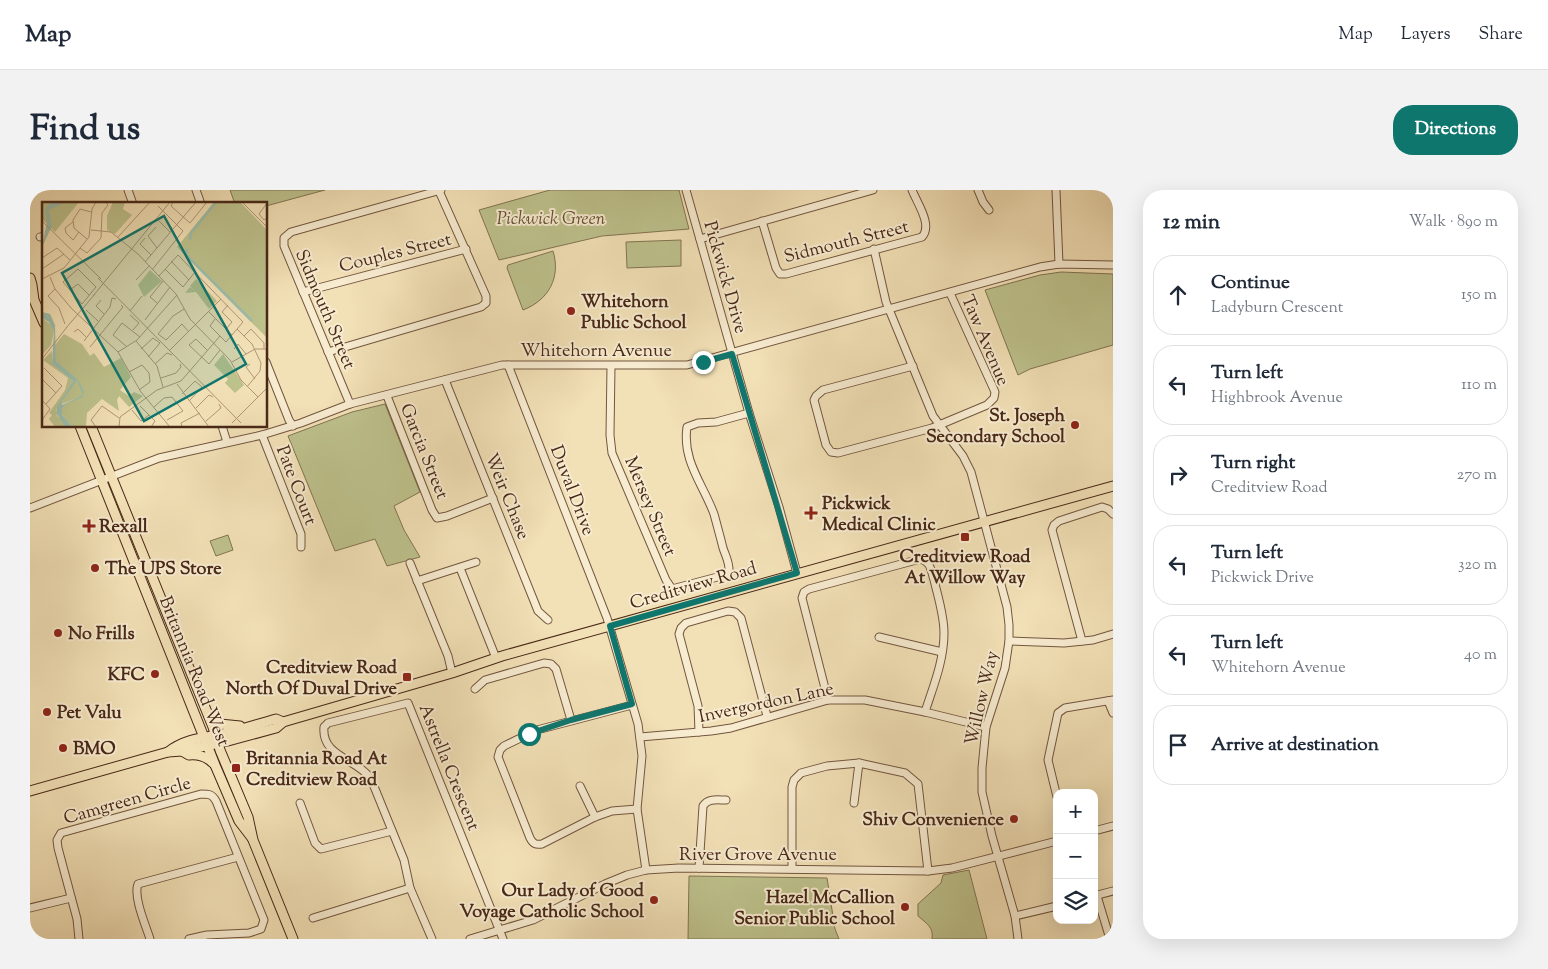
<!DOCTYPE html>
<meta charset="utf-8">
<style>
:root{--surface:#fff;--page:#f2f2f3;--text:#1f2937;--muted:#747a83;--line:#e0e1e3;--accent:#0f766e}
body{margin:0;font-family:"Sorts Mill Goudy",serif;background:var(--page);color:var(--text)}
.controls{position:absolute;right:15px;bottom:15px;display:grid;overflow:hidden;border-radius:10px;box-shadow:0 5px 20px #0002}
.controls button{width:45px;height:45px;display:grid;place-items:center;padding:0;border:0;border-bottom:1px solid var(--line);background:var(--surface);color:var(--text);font:25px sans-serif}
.stop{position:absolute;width:15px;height:15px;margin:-11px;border:4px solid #0f766e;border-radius:50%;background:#fff}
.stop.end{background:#0f766e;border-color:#fff;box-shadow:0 1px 5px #0008}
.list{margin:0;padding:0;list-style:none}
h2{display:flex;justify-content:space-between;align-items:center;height:65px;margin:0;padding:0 20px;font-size:21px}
h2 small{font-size:16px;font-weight:400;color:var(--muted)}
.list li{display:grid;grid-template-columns:32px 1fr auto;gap:15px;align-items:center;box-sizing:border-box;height:80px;margin:0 10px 10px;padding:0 10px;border:1px solid var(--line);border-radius:20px}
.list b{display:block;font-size:19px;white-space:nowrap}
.list p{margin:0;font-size:16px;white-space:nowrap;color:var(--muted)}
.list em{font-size:16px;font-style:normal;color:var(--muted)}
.icon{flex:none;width:28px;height:28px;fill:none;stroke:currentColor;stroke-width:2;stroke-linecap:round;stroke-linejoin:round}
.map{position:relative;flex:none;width:1083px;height:749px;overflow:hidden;border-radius:20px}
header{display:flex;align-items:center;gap:30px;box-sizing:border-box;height:70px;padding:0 25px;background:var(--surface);border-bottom:1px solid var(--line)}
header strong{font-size:24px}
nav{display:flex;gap:28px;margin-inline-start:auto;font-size:18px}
.intro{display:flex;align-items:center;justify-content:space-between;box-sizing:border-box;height:120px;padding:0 30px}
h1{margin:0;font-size:35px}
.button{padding:12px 22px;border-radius:20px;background:var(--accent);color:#fff;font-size:18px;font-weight:700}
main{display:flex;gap:30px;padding:0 30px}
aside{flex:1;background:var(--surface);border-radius:20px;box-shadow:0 5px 20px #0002}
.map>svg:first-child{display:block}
</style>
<header>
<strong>Map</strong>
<nav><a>Map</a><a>Layers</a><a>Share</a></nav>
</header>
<div class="intro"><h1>Find us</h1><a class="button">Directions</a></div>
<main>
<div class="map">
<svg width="1083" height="749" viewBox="0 0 1083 749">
<rect width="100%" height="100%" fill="#f2e0b6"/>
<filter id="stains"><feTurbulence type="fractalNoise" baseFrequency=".004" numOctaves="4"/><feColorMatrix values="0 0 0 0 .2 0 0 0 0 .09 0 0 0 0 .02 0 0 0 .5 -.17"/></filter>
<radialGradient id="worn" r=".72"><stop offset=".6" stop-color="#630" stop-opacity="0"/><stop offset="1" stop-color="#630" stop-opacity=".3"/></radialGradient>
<g fill="#bdc18c" stroke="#827452">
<polygon points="200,0 295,0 236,16 236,14 205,14"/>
<polygon points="520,0 649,0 659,39 572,46 469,70 449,20"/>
<polygon points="651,50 651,76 597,78 596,52"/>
<path d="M523 61C531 87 519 110 493 120L477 78 478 75Z"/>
<polygon points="1031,82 1083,84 1083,155 1000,179 988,185 955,100 1010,85"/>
<polygon points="355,214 390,302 364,316 374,340 390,367 357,376 345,349 305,361 258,246 322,222"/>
<polygon points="198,345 203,360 186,366 180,351"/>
<path d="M939 680 957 749H902C904 737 896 733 888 726V714L911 693 913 685Z"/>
<polygon points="659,686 797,688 805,739 809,749 658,749"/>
</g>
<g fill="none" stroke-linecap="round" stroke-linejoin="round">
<defs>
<g id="minor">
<polyline points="98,0 103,14"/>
<polyline points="166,0 171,14"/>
<polyline points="656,0 719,223 749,317 767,383"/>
<polyline points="948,0 953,12 959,20"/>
<polyline points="1026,0 1029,74"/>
<path d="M732 31 746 78 750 84H756L892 47C903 35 887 13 882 0"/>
<polyline points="10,47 14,46"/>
<polyline points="670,49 843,0"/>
<polyline points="844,59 856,112 903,226 933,266 941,282 977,417 979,435 979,451 975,478 956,537 952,578 952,602 962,646 985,726 988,749"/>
<polyline points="273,102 436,59"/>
<polyline points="298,162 451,117 456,113 456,106 409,1"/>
<polyline points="236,172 259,230 263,236"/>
<polyline points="478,175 577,428 608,534 612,566 607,619 616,680"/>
<path d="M581 176 580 245 582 263 636 390 642 399 695 385 699 383C700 373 696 367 693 358 690 346 687 335 684 324 673 294 652 271 657 237L668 233 686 232 719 223"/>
<polyline points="883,176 793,200 786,206 784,210 796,255 801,262 808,263 902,238 957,215 964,208 965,202 920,103"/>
<polyline points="415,190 508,421 518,430"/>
<polyline points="357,206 402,320 407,328 417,326 463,308"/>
<polyline points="320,214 254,56 254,48 261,42 411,0"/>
<polyline points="192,236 197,252"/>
<polyline points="232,245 271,344 271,357"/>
<polyline points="0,318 129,268 232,245 271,233 320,214 472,175 657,175 1010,77 1029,74 1083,75"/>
<polyline points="380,373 418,466 422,483"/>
<polyline points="430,378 466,468"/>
<polyline points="387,391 446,372"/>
<polyline points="849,447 912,462"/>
<polyline points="979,451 1034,453 1063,450 1083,444"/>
<polyline points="1052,451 1022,340 1024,335 1029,331 1072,317 1078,319 1083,324"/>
<polyline points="445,499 455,490 514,473 521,474 526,479 541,530"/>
<path d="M798 510 772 408 774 402 779 399 890 369C901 371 901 381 904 390 908 407 914 425 914 443 914 471 903 497 895 522"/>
<polyline points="1078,511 1083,523"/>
<path d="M602 515 507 540 474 556 470 560 468 567 500 648C503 654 506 655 512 654L565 627 582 621 607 619"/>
<polyline points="669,542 668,516 649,444 651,438 656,433 698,421 705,422 711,428 737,526"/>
<polyline points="610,547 681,541 701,538 798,510 835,510 895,522 956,537"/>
<polyline points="550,596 565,627"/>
<polyline points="1027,607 1018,570 1028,523 1035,518 1083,510"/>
<polyline points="270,613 285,653 291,659 362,641"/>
<polyline points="824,613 829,573"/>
<polyline points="1064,641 1083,636"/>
<path d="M669 678 673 616C678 608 687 610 696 610"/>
<polyline points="762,679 762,597 764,590 771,583 797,576 829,573 875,583 888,594 898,681"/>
<polyline points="1064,706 1083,701"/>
<polyline points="1067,706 1080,749"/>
<polyline points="0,718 41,708"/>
<polyline points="985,726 1027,716"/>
<polyline points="283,728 380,698"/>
<path d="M49 749 47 729 28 658 27 650 31 643 171 604C179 604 182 604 186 611L234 730 231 739 219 743 177 745 159 749"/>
<path d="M120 749C116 736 103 707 108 694L208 667"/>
<path d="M402 749 380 698 374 670 341 589C328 569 291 567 294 537L298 533 378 513 473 749"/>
<polyline points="440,749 503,730 575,694 597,685 616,680 649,678 898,681 922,678 1027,651"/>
</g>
<g id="major">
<polyline points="0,88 2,95 4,110 14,133"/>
<polyline points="50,236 185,575 209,631 222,648"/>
<polyline points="61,236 183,537 190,560 218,627 223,650 263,749"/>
<polyline points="179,525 190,534 210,536"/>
<path d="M152 561 159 565C169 564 176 566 183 573"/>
<path d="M138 562C155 549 172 548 193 544 210 540 228 534 246 529L253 532"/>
<polyline points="0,601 138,562 152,561 198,551 246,538 253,532 422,483 472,466 1083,296"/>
</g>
</defs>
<use href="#minor" stroke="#72563f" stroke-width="9"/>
<use href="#major" stroke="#482817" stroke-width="11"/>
<use href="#minor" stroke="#f7ebd0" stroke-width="7"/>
<use href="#major" stroke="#f2e0b6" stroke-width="9"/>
</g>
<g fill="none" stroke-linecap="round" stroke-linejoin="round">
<polyline stroke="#0f766e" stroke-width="6" points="499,544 541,530 602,514 580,436 767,383 702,164 673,172"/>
</g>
<g fill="#8f2418" stroke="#f7ebd0" stroke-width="2">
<circle cx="541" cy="121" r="5"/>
<circle cx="1045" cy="235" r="5"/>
<path d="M778.5 315.5h5v5h5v5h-5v5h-5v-5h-5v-5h5z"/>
<path d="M56.5 328.5h5v5h5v5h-5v5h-5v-5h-5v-5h5z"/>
<rect x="930" y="342" width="10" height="10" rx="2.5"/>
<circle cx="65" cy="378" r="5"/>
<circle cx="28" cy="443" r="5"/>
<circle cx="125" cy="484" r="5"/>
<rect x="372" y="482" width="10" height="10" rx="2.5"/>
<circle cx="17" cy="522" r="5"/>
<circle cx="33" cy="558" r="5"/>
<rect x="201" y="573" width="10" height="10" rx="2.5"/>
<circle cx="984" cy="629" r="5"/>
<circle cx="624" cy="710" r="5"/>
<circle cx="875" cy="717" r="5"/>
</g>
<g text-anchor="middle" stroke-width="4" stroke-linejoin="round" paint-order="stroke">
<g font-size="18" font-style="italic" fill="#654e34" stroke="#f7ebd0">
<text x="521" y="34">Pickwick Green</text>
</g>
<g font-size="18" fill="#482817" stroke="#f7ebd0">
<text transform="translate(816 51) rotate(-14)" y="6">Sidmouth Street</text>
<text transform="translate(365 62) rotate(-14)" y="6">Couples Street</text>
<text transform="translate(696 87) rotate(74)" y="6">Pickwick Drive</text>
<text transform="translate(296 119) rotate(67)" y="6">Sidmouth Street</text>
<text transform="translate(956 150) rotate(67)" y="6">Taw Avenue</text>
<text x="566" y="166">Whitehorn Avenue</text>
<text transform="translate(395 261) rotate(68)" y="6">Garcia Street</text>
<text transform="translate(267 295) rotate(69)" y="6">Pate Court</text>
<text transform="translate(543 300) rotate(69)" y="6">Duval Drive</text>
<text transform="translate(478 306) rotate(68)" y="6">Weir Chase</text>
<text transform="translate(621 316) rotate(67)" y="6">Mersey Street</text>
<text transform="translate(663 395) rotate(-16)" y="6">Creditview Road</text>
<text transform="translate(165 481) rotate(68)" y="6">Britannia Road West</text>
<text transform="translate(951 508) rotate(-77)" y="6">Willow Way</text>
<text transform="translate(736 512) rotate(-12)" y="6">Invergordon Lane</text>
<text transform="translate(420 577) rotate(68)" y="6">Astrella Crescent</text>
<text transform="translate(97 610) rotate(-16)" y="6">Camgreen Circle</text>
<text x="728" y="670">River Grove Avenue</text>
</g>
<g font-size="18" font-weight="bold" fill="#482817" stroke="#f7ebd0" text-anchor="start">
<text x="551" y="117">Whitehorn<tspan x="551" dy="21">Public School</tspan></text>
<text x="1035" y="231" text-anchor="end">St. Joseph<tspan x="1035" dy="21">Secondary School</tspan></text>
<text x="792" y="319">Pickwick<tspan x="792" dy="21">Medical Clinic</tspan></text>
<text x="69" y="342">Rexall</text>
<text x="935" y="372" text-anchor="middle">Creditview Road<tspan x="935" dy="21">At Willow Way</tspan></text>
<text x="75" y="384">The UPS Store</text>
<text x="38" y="449">No Frills</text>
<text x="367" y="483" text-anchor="end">Creditview Road<tspan x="367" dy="21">North Of Duval Drive</tspan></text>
<text x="115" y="490" text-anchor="end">KFC</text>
<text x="27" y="528">Pet Valu</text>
<text x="43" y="564">BMO</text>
<text x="216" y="574">Britannia Road At<tspan x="216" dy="21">Creditview Road</tspan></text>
<text x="974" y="635" text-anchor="end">Shiv Convenience</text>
<text x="614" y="706" text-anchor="end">Our Lady of Good<tspan x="614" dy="21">Voyage Catholic School</tspan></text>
<text x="865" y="713" text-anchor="end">Hazel McCallion<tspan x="865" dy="21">Senior Public School</tspan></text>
</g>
</g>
<g transform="translate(12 12)">
<rect width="225" height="225" fill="#f2e0b6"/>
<path d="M0 0H37L13 30 0 17ZM71 0H83L81 7 90 13 73 32 65 28V14ZM172 0H198L225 28V136L135 45ZM108 68 120 79 102 95 96 83ZM154 77 175 99 167 107 154 90 143 91 148 85 153 89 148 84ZM0 116 8 122 12 130 9 143 1 152ZM22 132 40 142 48 154 52 151 62 165 79 156 89 175 78 188 87 194 92 190 101 194 87 205 77 194 75 198 77 209 60 197 45 211 44 225H31L20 213V207L24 202 41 194 19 202 34 178 38 181 14 159 13 143ZM10 149V162L31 179 14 208 15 214 28 225H13L7 217 10 213 7 211 23 188 26 176 1 158ZM181 152 202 183 193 191 183 181 186 177 172 163Z" fill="#bdc18c"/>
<path d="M9 0H24L7 8 10 24 0 45 5 20 3 6ZM0 110 8 112 13 123 14 159 36 178 42 189 41 195 24 202 20 207V213L31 225 23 224 14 211 15 205 31 179 10 162 12 130 7 120 0 116ZM35 178 41 193 20 203V200Z" fill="#9bbdac" fill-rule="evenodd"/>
<path fill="none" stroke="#9bbdac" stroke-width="2.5" d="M148 38 149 31 174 0M145 47 144 53 210 119"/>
<path fill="none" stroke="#ae9676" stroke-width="1" d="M131 0 129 4 148 21 165 0M200 0 225 25M225 1 217 12 222 18 225 16M0 19 59 77M117 19 128 30M31 20 23 26 24 31 31 38 37 30M114 25 106 34 115 46M49 28 69 30 96 52 134 92 148 117 188 158 199 178 216 195M76 35 108 0M103 36 98 42 109 53M45 37 32 26 31 18 38 7 49 10M38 46 45 51 59 36 60 11 66 3 63 0M0 56 15 46 28 58M129 59 147 78M103 60 154 0M0 67 22 52M36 67 54 85 40 102 21 80ZM123 67 141 85 153 70M110 68 141 29 116 4M117 74 136 53 201 120 184 140 168 124 173 117M8 75 13 87 30 107 76 150 99 190 128 225M56 76 199 221M0 77 22 66 47 35 50 7 54 0M94 78 107 64M13 87 6 94 17 106 23 122M28 88 36 82 47 93M51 94 128 0M59 98 54 104 62 112M115 101 108 95 121 79M142 107 131 114 116 132 124 138 140 122 146 129M44 108 56 119M88 109 100 94M166 109 190 133M88 113 97 121 91 128M103 118 128 85M24 126 53 92M184 127 190 120 180 110 186 103M195 127 210 142 219 161 218 169 205 185M32 130 36 127 44 135M202 134 209 127 222 141V147M42 139 68 105 70 96 74 97M94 139 115 164 121 185M84 144 71 133 80 121 98 135M48 145 81 105 79 103M99 147 111 136 118 141 106 155M192 147 196 142 204 152M128 148 179 97M165 148 154 137 147 143 167 162 178 148M76 150 95 138 135 93M0 157 25 125M190 160 213 147H225M113 162 125 151 130 153M208 162 204 165 213 177M2 166 20 184 4 202M87 170 100 163 107 171 108 180 97 188M119 176 134 171 139 165 138 162M0 177 14 191M135 182 167 225M140 192 153 179 160 185 147 199M0 198 8 207 0 218M98 204 113 219 109 225M112 205 122 196 130 195 141 209 125 218M154 206 167 193 171 195M90 208 99 219 107 213M164 219 179 206 177 202M190 221 225 186M54 225 49 218 60 204 77 216M77 225 78 215 115 188 139 179 178 134M140 225 139 221 158 211"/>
<path fill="#0f766e" fill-opacity="0.15" stroke="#0f766e" stroke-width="2.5" d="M122 14 204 162 102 219 20 71Z"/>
<rect width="225" height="225" fill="none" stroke="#482817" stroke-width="2.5"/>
</g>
<rect width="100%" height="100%" filter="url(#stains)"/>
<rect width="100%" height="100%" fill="url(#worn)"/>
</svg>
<div class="controls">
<button>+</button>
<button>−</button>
<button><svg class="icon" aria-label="layers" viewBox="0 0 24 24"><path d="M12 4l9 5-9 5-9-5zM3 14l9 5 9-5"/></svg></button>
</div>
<div class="stop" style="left:499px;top:544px"></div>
<div class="stop end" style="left:673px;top:172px"></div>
</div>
<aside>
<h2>12 min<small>Walk · 890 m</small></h2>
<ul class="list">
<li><svg class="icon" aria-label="ahead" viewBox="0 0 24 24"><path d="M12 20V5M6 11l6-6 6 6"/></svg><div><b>Continue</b><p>Ladyburn Crescent</p></div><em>150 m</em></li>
<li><svg class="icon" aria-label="left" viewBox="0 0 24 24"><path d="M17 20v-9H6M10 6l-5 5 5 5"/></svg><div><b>Turn left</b><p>Highbrook Avenue</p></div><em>110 m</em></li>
<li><svg class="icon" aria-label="right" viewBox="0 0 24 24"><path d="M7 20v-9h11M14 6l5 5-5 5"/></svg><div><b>Turn right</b><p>Creditview Road</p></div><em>270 m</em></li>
<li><svg class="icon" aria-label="left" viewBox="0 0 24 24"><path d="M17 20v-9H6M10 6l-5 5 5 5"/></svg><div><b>Turn left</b><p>Pickwick Drive</p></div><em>320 m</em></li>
<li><svg class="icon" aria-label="left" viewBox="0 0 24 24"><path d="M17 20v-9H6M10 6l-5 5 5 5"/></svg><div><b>Turn left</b><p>Whitehorn Avenue</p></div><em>40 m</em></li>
<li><svg class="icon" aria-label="arrive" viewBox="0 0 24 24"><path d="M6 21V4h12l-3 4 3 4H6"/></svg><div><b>Arrive at destination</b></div></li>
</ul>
</aside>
</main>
